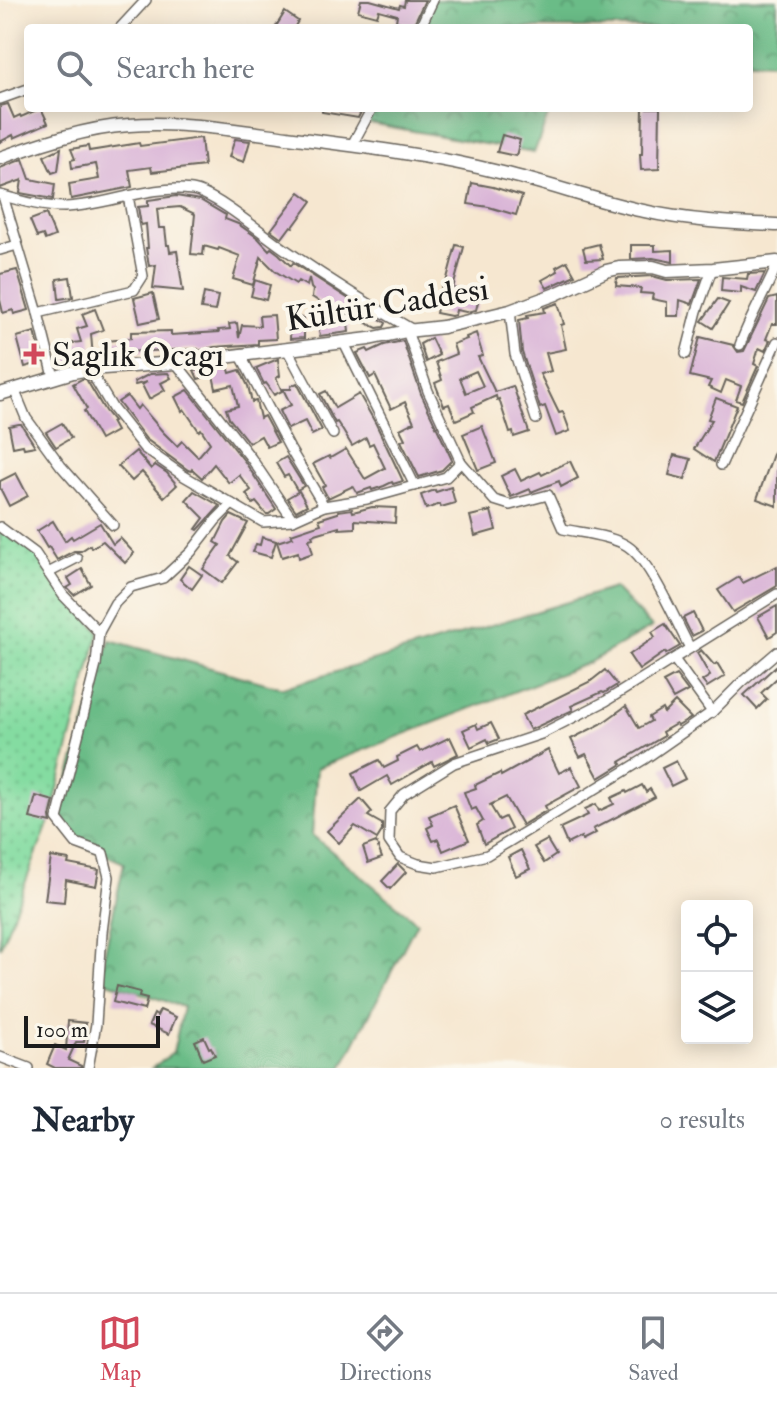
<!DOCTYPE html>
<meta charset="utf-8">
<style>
:root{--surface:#fff;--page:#f2f2f3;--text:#1f2937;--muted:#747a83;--line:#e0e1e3;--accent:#d1495b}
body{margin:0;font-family:"IM FELL Double Pica",serif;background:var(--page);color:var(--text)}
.controls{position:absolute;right:24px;bottom:24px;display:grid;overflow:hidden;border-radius:8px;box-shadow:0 4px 20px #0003}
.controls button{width:72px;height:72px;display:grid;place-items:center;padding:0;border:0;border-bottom:2px solid var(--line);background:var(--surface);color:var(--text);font:40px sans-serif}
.scale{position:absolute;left:24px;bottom:20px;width:136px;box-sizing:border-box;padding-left:8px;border:4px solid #1c1c1c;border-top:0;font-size:22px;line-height:28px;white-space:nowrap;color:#1c1c1c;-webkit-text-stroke:6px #fbf7ec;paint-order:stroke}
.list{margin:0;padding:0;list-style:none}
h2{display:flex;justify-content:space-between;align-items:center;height:104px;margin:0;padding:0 32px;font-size:34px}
h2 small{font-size:26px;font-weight:400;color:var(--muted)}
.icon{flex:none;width:44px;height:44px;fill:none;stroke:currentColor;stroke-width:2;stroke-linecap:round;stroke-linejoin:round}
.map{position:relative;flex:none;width:777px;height:1068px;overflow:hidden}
.search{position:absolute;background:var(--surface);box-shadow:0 4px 20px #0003;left:24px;right:24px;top:24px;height:88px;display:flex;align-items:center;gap:20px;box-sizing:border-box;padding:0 28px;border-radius:8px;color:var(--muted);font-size:30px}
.sheet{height:224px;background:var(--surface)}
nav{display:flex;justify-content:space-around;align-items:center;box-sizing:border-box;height:112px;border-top:2px solid var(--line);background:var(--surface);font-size:22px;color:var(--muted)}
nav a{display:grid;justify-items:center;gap:4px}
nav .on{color:var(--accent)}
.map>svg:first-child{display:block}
</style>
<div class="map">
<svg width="777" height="1068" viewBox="0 0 777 1068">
<defs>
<pattern id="grass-dots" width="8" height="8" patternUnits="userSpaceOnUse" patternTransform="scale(2)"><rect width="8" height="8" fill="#84dca1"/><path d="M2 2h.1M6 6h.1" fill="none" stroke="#71bc8a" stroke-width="1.8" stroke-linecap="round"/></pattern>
<pattern id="forest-crowns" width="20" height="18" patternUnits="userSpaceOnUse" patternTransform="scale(2)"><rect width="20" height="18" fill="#6bbc87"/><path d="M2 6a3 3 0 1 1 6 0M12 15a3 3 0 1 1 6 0" fill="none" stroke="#57986e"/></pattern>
</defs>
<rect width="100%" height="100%" fill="#fbf7ec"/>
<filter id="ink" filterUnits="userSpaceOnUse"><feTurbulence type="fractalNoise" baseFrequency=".0125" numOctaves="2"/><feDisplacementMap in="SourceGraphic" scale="16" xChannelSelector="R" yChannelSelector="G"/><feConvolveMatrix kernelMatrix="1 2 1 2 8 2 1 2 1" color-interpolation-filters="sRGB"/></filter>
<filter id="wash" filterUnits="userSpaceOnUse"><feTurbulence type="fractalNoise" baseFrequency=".006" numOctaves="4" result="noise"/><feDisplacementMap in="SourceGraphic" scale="32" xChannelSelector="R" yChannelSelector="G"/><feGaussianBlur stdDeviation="1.8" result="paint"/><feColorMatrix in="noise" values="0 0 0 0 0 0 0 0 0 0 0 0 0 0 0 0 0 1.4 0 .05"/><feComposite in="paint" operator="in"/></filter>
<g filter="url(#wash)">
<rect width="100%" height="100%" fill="#f6e7d0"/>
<polygon fill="url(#grass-dots)" stroke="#507c5e" stroke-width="2" points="0,527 35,553 99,632 50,819 0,948"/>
<g fill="url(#forest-crowns)" stroke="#446c52" stroke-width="2">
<polygon points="428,0 777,0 777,63 749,62 749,28 414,28"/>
<polygon points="372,108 551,108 534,153 364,122"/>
<polygon points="614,588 652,627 588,663 317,768 312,835 417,922 342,1068 152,1068 173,1053 183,1007 99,979 124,863 87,847 57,819 110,640 283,688"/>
</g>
<g id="blocks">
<g fill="#d9b4d7" fill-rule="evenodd">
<polygon points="361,0 370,0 399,8 400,5 404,6 405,0 425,0 413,26 396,21 397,15 379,10 377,16 358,11"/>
<polygon points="285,12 298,21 294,28 275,28"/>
<polygon points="8,104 14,118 20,115 21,117 41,108 48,123 14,138 13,135 0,142 0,106"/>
<polygon points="322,108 363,108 358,118 322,112"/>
<polygon points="643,108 660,108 659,169 641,170 640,154 642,154"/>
<polygon points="502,135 520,140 516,156 497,152"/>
<polygon points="201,138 204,166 152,172 151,167 129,170 132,187 71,199 69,184 99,179 96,164 72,168 71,160 75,159 71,149 88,146 89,151 139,143 140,146"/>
<polygon points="235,139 250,141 244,162 229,157"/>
<polygon points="61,148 58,171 52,173 44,156"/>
<polygon points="23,159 30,179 55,184 53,199 20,193 22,180 0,188 0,168"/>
<polygon points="472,183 493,187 522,196 516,215 489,207 468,204"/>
<polygon points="300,192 312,201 293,227 291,226 282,238 271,230"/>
<polygon points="176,196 200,200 224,214 226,215 225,219 238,224 258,238 269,250 271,248 279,254 291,266 293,263 386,323 384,327 377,328 347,314 349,332 320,336 317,323 345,318 312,297 313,290 311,288 309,278 307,286 298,281 296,284 275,271 261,257 253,285 233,279 240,256 219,248 218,250 204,246 203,255 191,254 195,214 180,207 157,209 159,228 165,228 167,245 169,245 170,252 177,251 183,291 153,288 156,265 149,266 146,248 148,248 146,224 141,225 138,207 148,206 148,200"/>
<polygon points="46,214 55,236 45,240 43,235 37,237 30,220"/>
<polygon points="599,244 603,259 586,260 583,248"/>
<polygon points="456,245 464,247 453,288 480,294 476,310 466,312 456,310 455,315 451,316 436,313 442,286 445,286"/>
<polygon points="631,245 655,245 655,251 673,250 673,262 653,258 631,259"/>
<polygon points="567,261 575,275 547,288 542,280 558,271 556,267"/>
<polygon points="17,270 29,310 14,314 13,310 3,313 0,300 0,274"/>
<polygon points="765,273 756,292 741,287 741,293 721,291 722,277 747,279 748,274"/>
<polygon points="652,276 667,280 701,279 692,304 680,300 679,316 667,316 667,302 652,299 653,294 640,293 641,288 616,286 617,278"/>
<polygon points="70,277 73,297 59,299 57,279"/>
<polygon points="255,280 270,285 266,300 251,296"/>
<polygon points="153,293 159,319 140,323 134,298"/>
<polygon points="204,293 218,296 215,311 201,309"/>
<polygon points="777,297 777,324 772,324 766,339 770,340 765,351 759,348 754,364 758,366 742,402 736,400 741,386 726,380 721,393 708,387 711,381 690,376 700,337 733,345 738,352 744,351 769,299"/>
<polygon points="718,299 729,303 713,328 702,321"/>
<polygon points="558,303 564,324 561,325 566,349 546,353 551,371 540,374 559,413 563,412 570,431 556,436 545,406 540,408 522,352 519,320 528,318 527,315 545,312 544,308"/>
<polygon points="95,309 103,330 91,334 93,358 81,359 81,361 67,364 65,344 81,342 77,329 87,326 82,314"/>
<polygon points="274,315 276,339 258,340 258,344 214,347 199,351 198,349 123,352 123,354 109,356 107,341 131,338 131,332 171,331 171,335 219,332 218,330 230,329 229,324 237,323 239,338 242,325 260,326 259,316"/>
<polygon points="291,317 304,318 304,338 290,339"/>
<polygon points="35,332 43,362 25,367 17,337"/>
<path d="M476 333 483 356 478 357 495 392 513 386 529 432 514 437 513 432 510 433 499 399 497 400 496 396 472 407 474 412 456 420 449 404 444 406 435 383 442 380 436 362 456 354 453 344 467 339 466 337ZM476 371 483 386 466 393 460 378Z"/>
<polygon points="431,338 439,355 426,362 420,344"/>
<polygon points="403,341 421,394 452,460 442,470 419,477 401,441 405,439 400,429 414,422 405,402 391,409 375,375 370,378 357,353 367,349 369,352 384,345"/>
<polygon points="278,359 280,376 276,378 282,391 274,395 269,387 266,383 264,384 256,368"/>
<polygon points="228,366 230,373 240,370 248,386 252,402 256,401 260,418 264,416 278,442 267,447 261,436 249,443 229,418 226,409 238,406 233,385 216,389 213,375 198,379 194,370"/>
<polygon points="168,373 171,378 161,383 165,390 149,399 142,385 147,382 135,385 134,382 150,374"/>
<polygon points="82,379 86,379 105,411 113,421 111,422 116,431 100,440 84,411 87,409 73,384"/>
<polygon points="297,383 322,430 312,435 305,421 288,429 279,411 291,405 283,389 291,389 291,386"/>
<polygon points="188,390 245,462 276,509 269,514 266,514 256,502 253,504 246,494 251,490 239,475 229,483 214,464 202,478 192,469 191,471 188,470 146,439 118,402 127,396 137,409 140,405 163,432 177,446 182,441 198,457 210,443 201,429 199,431 184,409 182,411 175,397"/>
<polygon points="326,391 335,408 359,394 376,424 403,481 393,484 392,482 384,486 372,490 371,488 357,493 353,486 328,498 322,487 325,485 313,464 329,456 330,458 346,449 365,479 385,468 373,443 369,445 366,438 352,446 343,431 337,422 335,423 320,394"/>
<polygon points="716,398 737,406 714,462 694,449 712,420 708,419"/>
<polygon points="62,423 71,438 56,447 46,432"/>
<polygon points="19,424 21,424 35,446 24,448 23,445 13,447 9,426"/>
<polygon points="482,426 496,463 478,470 463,434"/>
<polygon points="776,446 777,446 777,506 757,499"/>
<polygon points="136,451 151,469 155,465 167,473 177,485 164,497 142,472 132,481 118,466"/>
<polygon points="674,455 691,459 685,479 669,475"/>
<polygon points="286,457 304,486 297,490 288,475 284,477 276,463"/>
<polygon points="570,461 578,478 561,487 559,481 531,492 530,489 511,497 501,476 515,469 521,481 540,472 542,475"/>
<polygon points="16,473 28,496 9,506 0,488 0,481"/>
<polygon points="451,487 455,503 441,507 440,504 426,509 421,495 435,490 436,492"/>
<polygon points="194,491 220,506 198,530 196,529 204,518 186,500"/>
<polygon points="299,491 307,505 296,511 287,498"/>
<polygon points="372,507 396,508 395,523 355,520 355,528 339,529 339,527 312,535 313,538 309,539 313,553 299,558 298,552 282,557 277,542 293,537 291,534 321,524 319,519 338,513 338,511 352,509 353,512"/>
<polygon points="491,511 496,530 475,536 470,516"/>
<polygon points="231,515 248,523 230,556 238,562 222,583 203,569 220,545 215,542 225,522"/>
<polygon points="53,521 65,541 71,536 73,539 100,523 113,544 120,538 134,553 125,563 103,541 91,548 90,545 81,551 74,551 57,560 49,547 47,548 37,531"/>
<polygon points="262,537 276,541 271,557 253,552 256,544 260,545"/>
<polygon points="189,566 202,575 192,589 180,579"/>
<polygon points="777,566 777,586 733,612 718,590 739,577 743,583"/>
<polygon points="82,569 91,585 74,595 67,588 72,585 68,578"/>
<polygon points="777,606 777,632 769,637 758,617"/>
<polygon points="693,613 702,631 692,636 683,618"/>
<polygon points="665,624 680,646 666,654 665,652 639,670 629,655 655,637 652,632"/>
<polygon points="701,650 714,665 717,663 725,676 707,687 702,681 710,676 697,653"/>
<polygon points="777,665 777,678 761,693 767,699 757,709 744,695"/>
<polygon points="605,670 617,685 604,693 602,692 571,706 573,710 530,730 522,715 591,681"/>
<polygon points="676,675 688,691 673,699 663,682"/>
<polygon points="675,702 691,718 678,726 676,724 662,732 664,736 620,762 622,764 599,778 586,754 580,757 571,739 601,724 626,706 639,728 651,721 649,717 662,709 664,713"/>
<polygon points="491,723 499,739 489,743 487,739 471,747 463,730 476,724 478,729"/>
<polygon points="450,737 458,754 434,766 432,762 392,785 387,776 361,791 353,773 379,760 384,768 398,761 397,757 417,747 420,752"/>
<polygon points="548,750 559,773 571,767 581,786 545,806 547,810 522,825 506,797 490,805 499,820 505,817 511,829 484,844 477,825 483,821 476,808 471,810 464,792 476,788 475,785 500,773 501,776"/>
<polygon points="676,761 685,779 671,786 662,768"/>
<polygon points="642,785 646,792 650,789 655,797 593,829 596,833 582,840 581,837 567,844 560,828 588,815 585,809 596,804 599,811 614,804 611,798 626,791 627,793"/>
<polygon points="36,796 54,801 50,817 51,823 30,818"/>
<polygon points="361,799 372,812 368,816 382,824 382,831 377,839 355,826 339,843 327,831"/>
<polygon points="454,805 469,840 443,851 438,839 433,841 427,828 433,825 429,816"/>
<polygon points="547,840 556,855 544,863 534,847"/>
<polygon points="376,842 382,858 368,863 363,847"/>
<polygon points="521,850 530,869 516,876 508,857"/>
<polygon points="51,857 69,860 68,864 99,870 96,886 66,880 64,902 45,900"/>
<polygon points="398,864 406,872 390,889 382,881"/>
<polygon points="117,986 140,992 139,997 147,999 144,1010 113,1002"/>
<polygon points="160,1010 176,1017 169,1034 149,1025 154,1014 157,1016"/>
<polygon points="68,1021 86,1023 84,1042 76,1042 68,1060 81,1066 81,1068 55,1068 47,1064 55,1045 66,1050"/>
<polygon points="204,1037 209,1048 211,1047 215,1055 203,1060 195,1041"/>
</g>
</g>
</g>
<g filter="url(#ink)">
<use href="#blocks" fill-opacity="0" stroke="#68635b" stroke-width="2"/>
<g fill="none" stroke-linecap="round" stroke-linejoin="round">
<defs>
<g id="street">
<polyline points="120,28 146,0"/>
<polyline points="420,28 433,0"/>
<polyline points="0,99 28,89"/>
<polyline points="352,145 372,108"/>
<path d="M0 195C22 201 42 207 65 207 106 206 151 184 192 190 217 194 266 237 289 252 330 280 371 306 413 330"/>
<polyline points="3,196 38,313 54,377"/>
<polyline points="0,250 17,245"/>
<polyline points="510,311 515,354 536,419"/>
<polyline points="38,313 134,290 143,276 128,196"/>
<path d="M407 331 428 391 461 462 494 500 510 505 548 495 563 529C582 533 606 535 624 544 650 557 675 621 690 648"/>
<polyline points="343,341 415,486"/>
<path d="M740 345C750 317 765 293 777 265"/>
<polyline points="287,349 333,434"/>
<polyline points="240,354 290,449 324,506"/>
<polyline points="686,354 697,311 712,269"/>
<polyline points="176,363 251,458 293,520"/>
<polyline points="89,369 113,409 144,448 184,476 263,522 293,520 324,506 367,499 446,477 461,462"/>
<polyline points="14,389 26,418 61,466 113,525"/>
<polyline points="721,465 777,342"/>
<polyline points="0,527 35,553 63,595 99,632 96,665 57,819 76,843 103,853 109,877 102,932 96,1024 88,1068"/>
<polyline points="48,573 77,558"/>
<polyline points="777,594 606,701 541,734 454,763 404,794 390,811 389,841 400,857 418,864 437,867 487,855 643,760 712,712 742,682 777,652"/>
<polyline points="99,632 115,603 131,587 163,578 191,552 216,520 232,504"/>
<polyline points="674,659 712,712"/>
<polyline points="0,1057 29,1068"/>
</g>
<g id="secondary">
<path d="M0 158C42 143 85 128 129 125 182 121 235 130 287 137 359 146 432 155 503 173 550 184 596 201 644 211 687 221 733 223 777 225"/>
<polyline points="0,394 73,372 89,369 176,363 369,339 407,331 443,327 510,311 556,294 606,271 619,268 653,267 667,271 713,269 777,262"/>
</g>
</defs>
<use href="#street" stroke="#68635b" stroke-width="12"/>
<use href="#secondary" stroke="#68635b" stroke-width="15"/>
<use href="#street" stroke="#fff" stroke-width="9"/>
<use href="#secondary" stroke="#fff" stroke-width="12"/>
</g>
</g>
<path fill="#d1495b" stroke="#fbf7ec" stroke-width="3" d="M30 342h8v8h8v8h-8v8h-8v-8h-8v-8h8z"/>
<g text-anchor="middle" stroke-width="8" stroke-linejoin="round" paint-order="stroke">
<g font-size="34" fill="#1c1c1c" stroke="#fbf7ec">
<text transform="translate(387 303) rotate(-9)" y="12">Kültür Caddesi</text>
</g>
<g font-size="34" fill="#1c1c1c" stroke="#fbf7ec" text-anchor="start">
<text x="52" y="366">Saglık Ocagı</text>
</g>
</g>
</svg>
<div class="controls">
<button><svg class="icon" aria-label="locate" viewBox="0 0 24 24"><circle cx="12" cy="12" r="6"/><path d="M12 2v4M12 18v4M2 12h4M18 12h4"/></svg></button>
<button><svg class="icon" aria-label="layers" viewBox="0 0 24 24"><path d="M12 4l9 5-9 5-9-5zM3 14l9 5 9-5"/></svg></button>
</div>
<div class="scale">100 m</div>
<div class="search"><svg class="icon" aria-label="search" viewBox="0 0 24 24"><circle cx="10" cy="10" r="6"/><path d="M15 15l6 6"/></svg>Search here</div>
</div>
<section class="sheet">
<h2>Nearby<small>0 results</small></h2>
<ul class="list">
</ul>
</section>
<nav>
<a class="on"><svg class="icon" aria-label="map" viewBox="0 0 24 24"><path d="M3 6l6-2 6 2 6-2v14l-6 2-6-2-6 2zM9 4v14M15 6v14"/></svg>Map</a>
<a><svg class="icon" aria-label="directions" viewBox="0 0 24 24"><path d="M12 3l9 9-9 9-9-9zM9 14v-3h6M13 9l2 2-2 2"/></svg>Directions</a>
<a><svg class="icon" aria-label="saved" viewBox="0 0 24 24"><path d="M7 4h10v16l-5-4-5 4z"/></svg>Saved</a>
</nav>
